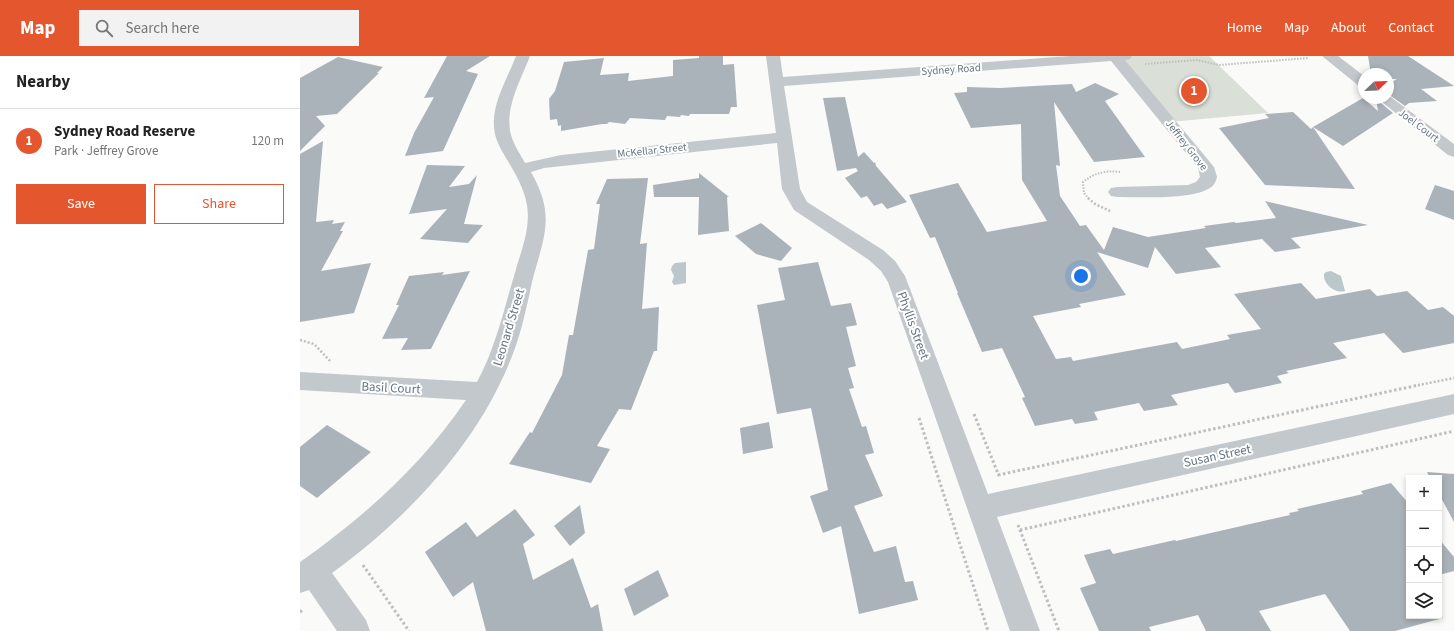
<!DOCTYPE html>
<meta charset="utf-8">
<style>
:root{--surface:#fff;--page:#f2f2f2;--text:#222;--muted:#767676;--line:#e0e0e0;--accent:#e4572e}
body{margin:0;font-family:"Source Sans 3",sans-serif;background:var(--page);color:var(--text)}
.controls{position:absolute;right:12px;bottom:12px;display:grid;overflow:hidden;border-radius:0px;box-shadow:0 2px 6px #0003}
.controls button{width:36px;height:36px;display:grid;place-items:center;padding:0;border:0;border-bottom:1px solid var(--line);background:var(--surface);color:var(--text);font:20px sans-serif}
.compass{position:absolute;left:1058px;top:12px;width:36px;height:36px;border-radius:50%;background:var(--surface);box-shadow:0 2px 6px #0003;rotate:67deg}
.you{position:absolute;left:781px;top:220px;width:14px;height:14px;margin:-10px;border:3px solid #fff;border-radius:50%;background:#1a73e8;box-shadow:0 0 0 6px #1a73e833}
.badge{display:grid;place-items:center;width:26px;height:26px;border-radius:50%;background:var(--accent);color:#fff;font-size:13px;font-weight:700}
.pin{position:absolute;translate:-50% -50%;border:2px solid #fff;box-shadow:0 1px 4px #0006}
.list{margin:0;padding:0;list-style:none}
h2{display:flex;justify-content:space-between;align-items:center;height:52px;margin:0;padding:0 16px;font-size:17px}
h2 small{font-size:13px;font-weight:400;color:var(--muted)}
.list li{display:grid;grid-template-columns:26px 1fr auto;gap:12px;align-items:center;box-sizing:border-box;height:64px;padding:0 16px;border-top:1px solid var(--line)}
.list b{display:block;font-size:15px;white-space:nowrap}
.list p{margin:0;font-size:13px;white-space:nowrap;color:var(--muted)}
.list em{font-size:13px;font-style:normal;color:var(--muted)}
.actions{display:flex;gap:8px;padding:12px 16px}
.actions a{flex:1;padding:9px 0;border:1px solid var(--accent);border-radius:0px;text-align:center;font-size:14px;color:var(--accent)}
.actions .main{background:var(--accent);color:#fff}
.icon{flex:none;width:22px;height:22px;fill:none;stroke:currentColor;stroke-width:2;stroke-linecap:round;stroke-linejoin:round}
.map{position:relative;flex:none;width:1154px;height:575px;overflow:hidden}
header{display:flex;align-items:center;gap:24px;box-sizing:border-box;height:56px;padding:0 20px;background:var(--accent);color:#fff}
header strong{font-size:19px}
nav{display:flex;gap:22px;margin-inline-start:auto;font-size:14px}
.search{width:280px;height:36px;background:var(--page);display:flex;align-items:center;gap:10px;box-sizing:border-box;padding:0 14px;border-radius:0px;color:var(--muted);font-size:15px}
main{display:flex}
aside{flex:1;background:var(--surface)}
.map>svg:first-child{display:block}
</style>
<header>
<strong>Map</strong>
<div class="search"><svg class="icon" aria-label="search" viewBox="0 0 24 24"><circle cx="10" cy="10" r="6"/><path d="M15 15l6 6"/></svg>Search here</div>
<nav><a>Home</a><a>Map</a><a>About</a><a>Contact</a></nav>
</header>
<main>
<aside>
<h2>Nearby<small></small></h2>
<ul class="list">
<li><span class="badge">1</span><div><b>Sydney Road Reserve</b><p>Park · Jeffrey Grove</p></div><em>120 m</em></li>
</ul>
<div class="actions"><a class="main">Save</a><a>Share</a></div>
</aside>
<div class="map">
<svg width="1154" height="575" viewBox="0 0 1154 575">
<rect width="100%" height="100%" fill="#fafaf8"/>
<polygon fill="#dadfd7" points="825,0 909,0 968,57 869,66 815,1"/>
<g fill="#bbc7cb">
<polygon points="386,206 386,227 374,229 372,226 374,220 371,214 372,210 375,207"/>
<path d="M1031 215 1041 220 1045 235C1035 238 1023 228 1024 218L1026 216Z"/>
</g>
<g fill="#aab3b9">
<polygon points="147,0 190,0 166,15 178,18 143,95 105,100 114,77 134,41 124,42"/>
<polygon points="399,0 423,0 423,9 434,8 437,51 431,51 429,58 390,58 389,60 381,59 380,61 367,60 365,64 330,62 325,68 309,66 307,68 302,68 261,75 261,69 258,70 257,63 250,64 249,43 255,35 264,6 304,2 300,19 329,17 328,25 373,20 373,4 399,2"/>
<polygon points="1068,0 1108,0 1154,30 1121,33 1137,45 1109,47 1105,50 1088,38 1088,28 1097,23 1088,23 1088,18 1071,18"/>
<polygon points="38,1 83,11 77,17 79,17 37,58 16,60 25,70 0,95 0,22"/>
<polygon points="795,27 819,38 805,45 845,101 794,106 754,46 760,110 756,109 760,140 780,170 786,169 804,194 813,171 848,181 906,172 904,170 934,166 936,167 976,162 965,145 1068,169 991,182 1001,192 975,196 962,183 905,192 921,211 876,218 855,191 848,212 797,196 826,239 779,248 781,251 733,260 756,303 771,301 773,305 877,286 882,293 930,283 927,279 961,273 934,238 1001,227 1016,243 1070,233 1077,240 1107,235 1128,254 1143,251 1154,260 1154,287 1103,297 1084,277 1033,287 1047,302 986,315 989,317 977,320 982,327 935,337 928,327 871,339 878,349 844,355 839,347 794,356 798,364 775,368 772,363 735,370 722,342 725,341 702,292 682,296 657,237 658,237 635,181 630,182 609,139 658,127 687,176 747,165 722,124 721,68 671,72 654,37 667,36 667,31 700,32 772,28 776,36"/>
<polygon points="545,41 558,101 564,96 574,107 575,106 576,110 607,146 587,153 582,147 574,150 567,140 561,142 545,122 558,115 556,112 537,115 523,42"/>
<polygon points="1063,42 1078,55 1076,43 1093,57 1043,90 1013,71"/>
<polygon points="993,56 1011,73 1013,71 1055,133 965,129 919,72 969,62 965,58"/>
<polygon points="23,85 16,166 34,164 32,168 45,166 40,175 43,175 21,215 71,207 54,257 0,266 0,98"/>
<polygon points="127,109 165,110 149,131 169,128 177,119 164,168 183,169 168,187 120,183 147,153 109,158"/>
<polygon points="399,117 429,141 427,141 429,175 398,179 399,141 354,141 353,129 399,122"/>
<polygon points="348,122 340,188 347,187 342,253 359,251 357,295 354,295 331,354 319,353 297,390 310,393 291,427 209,408 230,376 232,377 262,319 269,279 273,279 288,194 294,193 300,148 296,148 307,123"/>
<polygon points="1135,129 1154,135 1154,164 1125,153"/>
<polygon points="461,167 492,192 481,205 456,198 435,180"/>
<polygon points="518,206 531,250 551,247 557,269 546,271 556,310 548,312 554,332 549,333 562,371 566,370 574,397 565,399 583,440 554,450 574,496 596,490 605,526 613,525 618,544 559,558 541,470 523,477 510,440 528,434 511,352 477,358 457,249 485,244 478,212"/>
<polygon points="170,215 131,293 101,294 108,282 82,283 99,249 96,249 109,220 144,216 142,219"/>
<polygon points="469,366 473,392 443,398 440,372"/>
<polygon points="27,369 71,396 17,442 0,430 0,391"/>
<polygon points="1127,416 1154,418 1154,466 1139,438 1139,422 1130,422"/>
<polygon points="1091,427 1109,448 1109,560 1139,560 1139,557 1143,562 1095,575 1050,575 1025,538 959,555 971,575 906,575 898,559 849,571 851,575 799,575 780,532 796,527 784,499 810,493 813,498 875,484 876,485 990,459 989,457 999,455 997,453 1063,438 1061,435"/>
<polygon points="280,449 285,477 270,490 254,470"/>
<polygon points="215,453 235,479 223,488 233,524 273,502 291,552 298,548 303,575 186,575 173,526 153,541 125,496 166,466 177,481"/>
<polygon points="1139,483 1154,501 1154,515 1139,519"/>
<polygon points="358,514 369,540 334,560 324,533"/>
</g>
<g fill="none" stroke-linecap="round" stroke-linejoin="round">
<g stroke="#bbbfc2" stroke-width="2" stroke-dasharray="1.5 1.5" stroke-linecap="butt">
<polyline points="845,8 897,4 919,9 1009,2"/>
<path d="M789 143 784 137 783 126C794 117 806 114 820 116"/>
</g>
<g stroke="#bbbfc2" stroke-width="2.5" stroke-dasharray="2 2" stroke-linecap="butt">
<polyline points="788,142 795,148 810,155"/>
<polyline points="0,284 14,288 30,305"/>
<polyline points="1114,330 1154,322"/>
</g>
<g stroke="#bbbfc2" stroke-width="3" stroke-dasharray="2.5 2.5" stroke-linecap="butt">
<polyline points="674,358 699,420"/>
<polyline points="619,362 688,575"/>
<polyline points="698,419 1119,329"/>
<polyline points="718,469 759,575"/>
<polyline points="720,474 1154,375"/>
<polyline points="63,509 109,575"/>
<polyline points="0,556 4,553"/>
</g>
<g fill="#c3c8cc" fill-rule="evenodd">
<path d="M216 0H230C221 24 204 52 211 79 214 89 220 98 225 107L261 99 476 77 466 0H480L483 21 770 0H832L830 3 825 4 914 111 917 121C916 126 913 131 908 133 888 144 841 141 817 141L811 140 808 136 811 132 817 131 888 129 896 126 900 121 898 112 811 5 484 30 500 133 507 146 583 194 595 205 605 220 688 438 1154 338V358L697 461 740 575H710L588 226 581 215 569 204 494 154 482 133 477 87 244 112 231 116C256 160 244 180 232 226 226 254 220 283 208 310 173 393 105 464 32 517L66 564 70 575H37L9 534 0 537V506C64 461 122 409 166 344L0 334V316L177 326C195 293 203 257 214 220 220 197 231 174 227 149 224 132 215 117 206 102 202 95 197 87 195 78 189 51 207 24 216 0Z"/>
<polygon points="1022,0 1038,0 1064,20 1064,31 1059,30"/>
<polygon points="1088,39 1154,88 1154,101 1148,99 1077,42 1088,42"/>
</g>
</g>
<g text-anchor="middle" stroke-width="4" stroke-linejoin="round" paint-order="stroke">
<g font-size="11" fill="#657683" stroke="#fff">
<text transform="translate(651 13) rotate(-4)" y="4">Sydney Road</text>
<text transform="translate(1119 69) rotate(37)" y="4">Joel Court</text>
<text transform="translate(887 89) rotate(52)" y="4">Jeffrey Grove</text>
<text transform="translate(352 94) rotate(-6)" y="4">McKellar Street</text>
</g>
<g font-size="13" fill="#657683" stroke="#fff">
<text transform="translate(614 269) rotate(70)" y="5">Phyllis Street</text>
<text transform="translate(208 271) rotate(-73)" y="5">Leonard Street</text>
<text transform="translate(91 331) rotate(3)" y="5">Basil Court</text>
<text transform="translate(917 399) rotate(-12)" y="5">Susan Street</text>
</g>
</g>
</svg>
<div class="controls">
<button>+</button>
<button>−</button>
<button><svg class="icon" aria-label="locate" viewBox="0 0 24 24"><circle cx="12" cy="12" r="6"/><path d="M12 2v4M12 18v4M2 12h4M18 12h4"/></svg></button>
<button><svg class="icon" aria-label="layers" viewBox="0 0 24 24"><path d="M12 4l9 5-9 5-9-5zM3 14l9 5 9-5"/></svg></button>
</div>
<svg class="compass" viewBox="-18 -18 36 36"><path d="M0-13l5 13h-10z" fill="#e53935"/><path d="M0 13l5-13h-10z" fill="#767676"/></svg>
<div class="you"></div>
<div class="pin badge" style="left:894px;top:35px">1</div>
</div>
</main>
